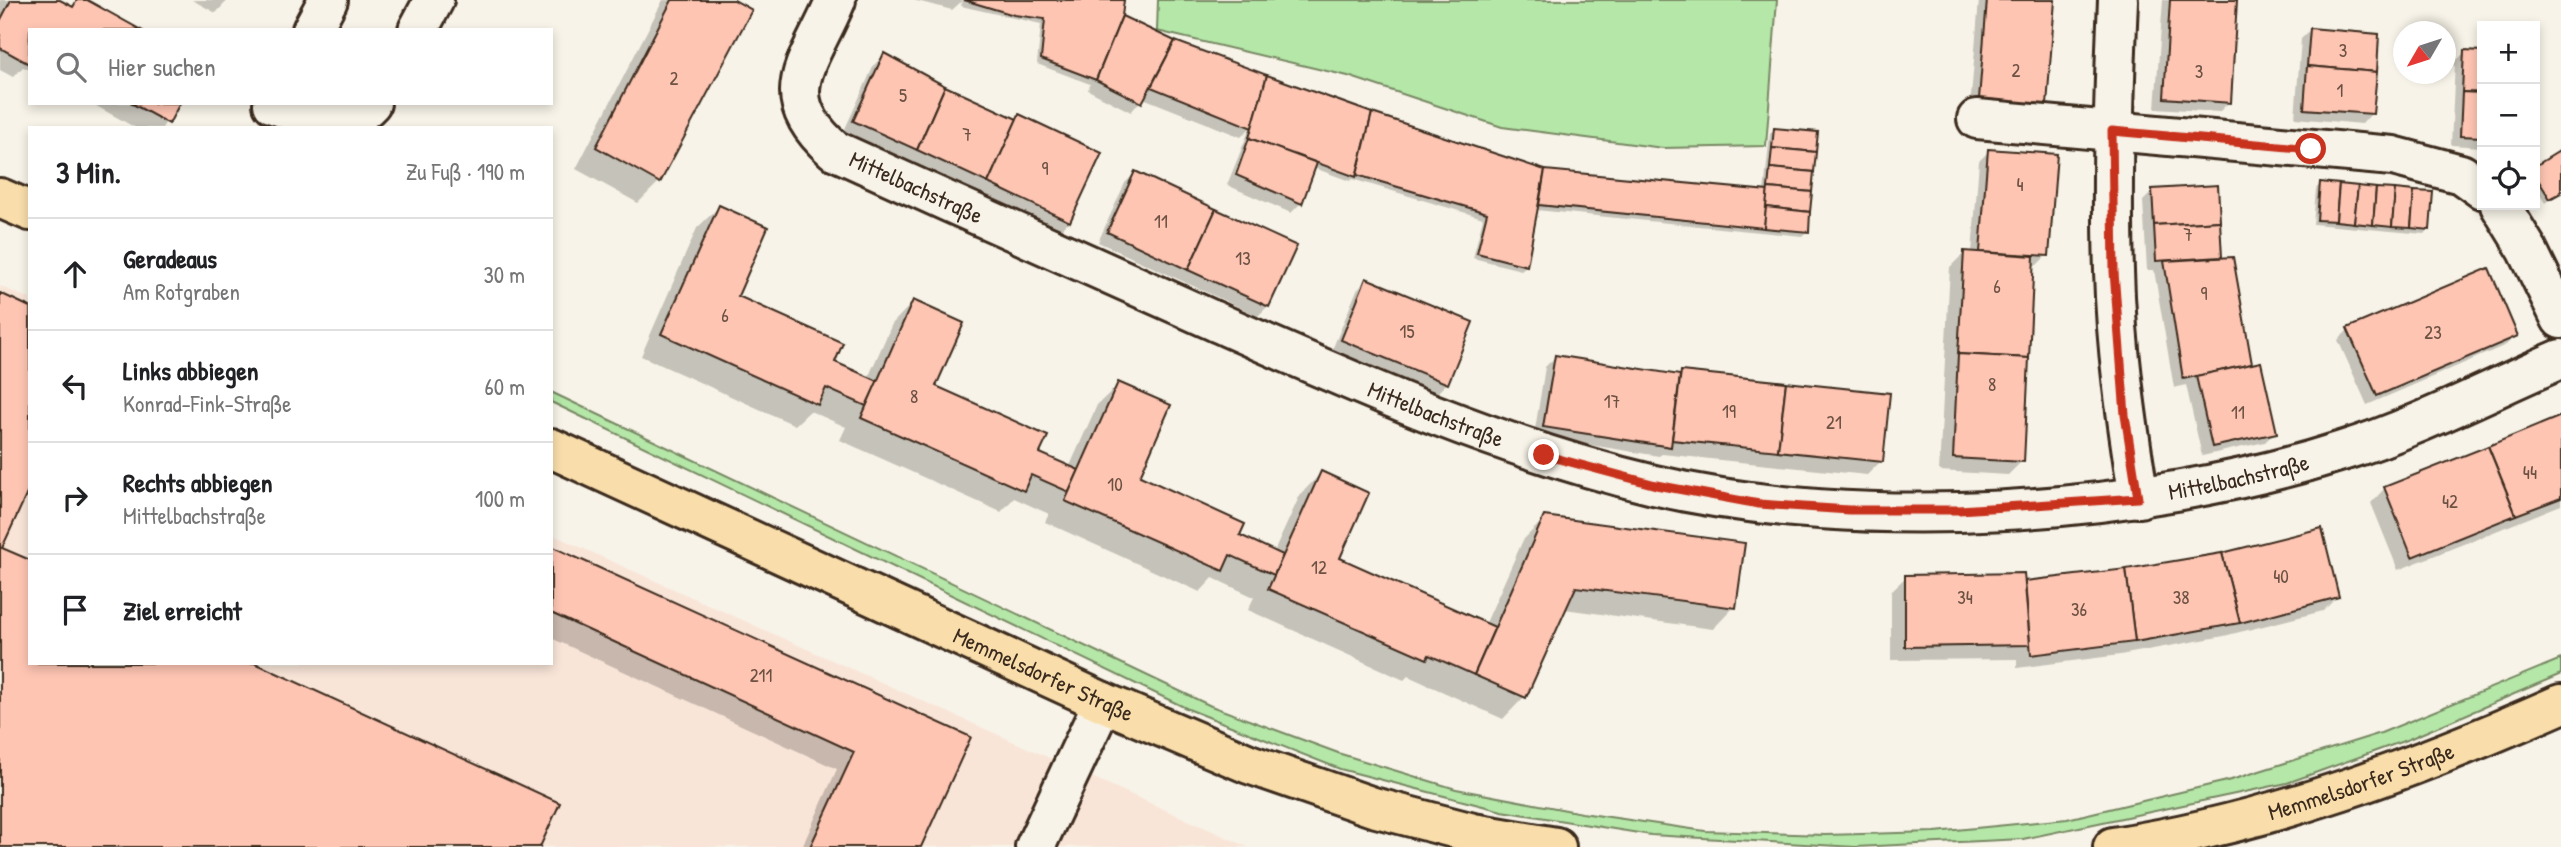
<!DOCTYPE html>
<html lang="de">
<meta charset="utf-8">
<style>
:root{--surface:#fff;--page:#f2f2f2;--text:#202124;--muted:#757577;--line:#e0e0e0}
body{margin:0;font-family:"Patrick Hand",sans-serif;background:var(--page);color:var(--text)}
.controls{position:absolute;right:21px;top:21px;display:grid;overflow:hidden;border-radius:0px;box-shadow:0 4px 10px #0003}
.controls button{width:63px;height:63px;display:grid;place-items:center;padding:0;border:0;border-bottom:2px solid var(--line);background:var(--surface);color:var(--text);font:35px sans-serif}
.compass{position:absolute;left:2393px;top:21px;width:63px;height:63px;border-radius:50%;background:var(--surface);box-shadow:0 4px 10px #0003;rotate:231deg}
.stop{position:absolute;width:21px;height:21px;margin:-16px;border:5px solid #c8321e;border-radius:50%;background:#fff}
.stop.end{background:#c8321e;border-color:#fff;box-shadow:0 2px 7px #0008}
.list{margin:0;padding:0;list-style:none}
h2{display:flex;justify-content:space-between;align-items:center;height:91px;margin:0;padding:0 28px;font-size:30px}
h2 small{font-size:23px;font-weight:400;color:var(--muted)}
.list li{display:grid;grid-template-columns:46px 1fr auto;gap:21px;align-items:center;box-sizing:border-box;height:112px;padding:0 28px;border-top:2px solid var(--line)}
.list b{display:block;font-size:26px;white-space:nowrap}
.list p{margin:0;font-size:23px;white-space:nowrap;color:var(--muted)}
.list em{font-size:23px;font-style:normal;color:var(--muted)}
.icon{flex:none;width:38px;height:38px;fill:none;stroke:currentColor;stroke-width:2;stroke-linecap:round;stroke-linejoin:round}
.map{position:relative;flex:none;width:2561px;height:847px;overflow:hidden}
.search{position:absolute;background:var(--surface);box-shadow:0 4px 10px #0003;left:28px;top:28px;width:525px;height:77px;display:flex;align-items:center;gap:18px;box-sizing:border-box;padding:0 24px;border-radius:0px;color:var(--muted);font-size:26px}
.panel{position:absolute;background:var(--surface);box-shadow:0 4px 10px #0003;left:28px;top:126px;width:525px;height:539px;border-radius:0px}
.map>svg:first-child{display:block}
</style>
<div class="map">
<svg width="2561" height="847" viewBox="0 0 2561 847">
<rect width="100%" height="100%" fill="#f7f3e8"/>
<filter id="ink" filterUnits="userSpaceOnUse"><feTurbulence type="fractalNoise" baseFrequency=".0143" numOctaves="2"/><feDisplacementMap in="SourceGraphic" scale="14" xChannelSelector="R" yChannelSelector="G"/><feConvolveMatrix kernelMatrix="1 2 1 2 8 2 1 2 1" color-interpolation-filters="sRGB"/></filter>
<g filter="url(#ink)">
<polygon fill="#f9e5d8" points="0,286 30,299 30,663 551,663 551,534 1248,847 0,847"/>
<g fill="#b4e7a8" stroke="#788863" stroke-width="2">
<polygon points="1158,0 1777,0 1766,146 1663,148 1502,127 1348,76 1157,31"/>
<polygon points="551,392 1211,706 1341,754 1456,789 1582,813 1705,831 1825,835 1935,832 2067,819 2231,780 2381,733 2561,659 2561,674 2409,739 2287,783 2023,839 1855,847 1651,835 1502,811 1340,769 1188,709 551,402"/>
</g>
<g fill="#0003">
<polygon points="0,0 56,0 70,8 78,0 83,0 137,30 30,30 30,70 23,67 13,77 0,70"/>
<polygon points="192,0 228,0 216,13"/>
<polygon points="663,0 730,0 659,182 638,203 576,169"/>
<polygon points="913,0 963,0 952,10"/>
<polygon points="963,0 1122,0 1120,18 1175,43 1544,171 1764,192 1770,134 1774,129 1807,231 1802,236 1536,210 1526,266 1521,270 1473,258 1483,218 1352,179 1350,181 1314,168 1301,203 1291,213 1227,185 1250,128 1241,137 1143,98 1131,112 1088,90 1090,84 1037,64 1041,24 961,6"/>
<polygon points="1979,0 2053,0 2045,104 2035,114 1970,109"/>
<polygon points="2163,0 2235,0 2229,102 2219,112 2155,108"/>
<polygon points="2311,29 2372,113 2362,124 2295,118 2301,39"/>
<polygon points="2465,52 2482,52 2482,147 2451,145 2455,62"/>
<polygon points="884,55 1016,120 1069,221 1059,231 844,131 874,65"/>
<polygon points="91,103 178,103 162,128 136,128"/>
<polygon points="1989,151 2047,255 2037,265 2032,265 2022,461 2008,475 1939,471 1950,267 1964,253 1972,253 1979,161"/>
<polygon points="2561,152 2561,193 2545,203 2535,187 2535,168"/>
<polygon points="1135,173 1268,306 1258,316 1098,242 1125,183"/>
<polygon points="2320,184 2428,229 2424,234 2313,224 2316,189"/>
<polygon points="2217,187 2220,259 2251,366 2275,432 2265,442 2202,456 2186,385 2174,388 2154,270 2147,270 2143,201 2153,191"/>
<polygon points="719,207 735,297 833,363 868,378 892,324 913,302 934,387 1038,454 1069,468 1097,405 1119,384 1137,477 1238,536 1274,552 1300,495 1321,473 1337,559 1485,625 1523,540 1545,518 1734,607 1713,629 1564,609 1524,697 1503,719 1408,676 1404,680 1248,610 1254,597 1213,578 1200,592 1045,522 1049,514 1014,498 1001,512 840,440 846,427 810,411 795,425 641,356 697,228"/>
<polygon points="1367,280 1447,383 1437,393 1332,350 1357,290"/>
<polygon points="2348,330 2516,335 2506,345 2367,405 2338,340"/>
<polygon points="1555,357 1678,376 1682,372 1881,461 1867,475 1662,454 1659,456 1534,436 1545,367"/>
<polygon points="2561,418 2561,505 2398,570 2371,503 2385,488"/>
<polygon points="551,547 968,738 919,847 802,847 837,769 551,638"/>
<polygon points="2223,555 2337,597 2323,611 2224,636 2120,655 2017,668 2017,659 1891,660 1891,591 1906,577 2023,583"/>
</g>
<g fill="#fec5b3" stroke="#3b2a1e" stroke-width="2">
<polygon points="11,0 60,0 73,7 77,0 87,0 141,30 30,30 29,64 0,48 0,21"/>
<polygon points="672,0 734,0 752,10 660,183 596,147"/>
<polygon points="964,0 1124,0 1122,16 1096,80 1041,59 1045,19 1014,15"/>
<polygon points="1987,0 2055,0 2047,105 1979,99"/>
<polygon points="2170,0 2237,0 2231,103 2164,98"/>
<polygon points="1122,16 1175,41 1142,103 1096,80"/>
<polygon points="2310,28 2379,34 2377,72 2307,66"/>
<polygon points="1175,41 1267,75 1252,128 1151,87"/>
<polygon points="2464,50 2482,51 2482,93 2462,92"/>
<polygon points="884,53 945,86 917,150 853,121"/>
<polygon points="2307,66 2377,72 2373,114 2304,109"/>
<polygon points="1267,75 1372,113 1356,177 1249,138"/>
<polygon points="945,86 1017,119 988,183 917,150"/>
<polygon points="2462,92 2482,93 2482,137 2460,136"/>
<polygon points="131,103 180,103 169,124"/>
<polygon points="1372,113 1545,170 1527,266 1477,253 1487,213 1357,175"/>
<polygon points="1019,114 1102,153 1070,222 988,183"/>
<polygon points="1774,128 1818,132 1816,152 1772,148"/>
<polygon points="1249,138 1317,163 1302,204 1236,175"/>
<polygon points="1772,148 1816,152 1814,172 1770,168"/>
<polygon points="1988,149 2057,154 2049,256 1980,252"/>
<polygon points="2561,150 2561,193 2550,199 2535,175 2535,166"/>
<polygon points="1770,168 1814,172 1812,192 1768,188"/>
<polygon points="1545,170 1768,191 1764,228 1539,205"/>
<polygon points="1135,171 1216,209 1188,270 1107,232"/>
<polygon points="2320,182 2339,184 2336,221 2317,220"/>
<polygon points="2339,184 2358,186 2354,223 2336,221"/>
<polygon points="2218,185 2220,221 2154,225 2152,189"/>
<polygon points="2358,186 2376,188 2373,225 2354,223"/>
<polygon points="1768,188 1812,192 1810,212 1766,207"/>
<polygon points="2376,188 2395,189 2392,227 2373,225"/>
<polygon points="2395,189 2414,191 2411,228 2392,227"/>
<polygon points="2414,191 2433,192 2430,230 2411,228"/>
<polygon points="719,205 768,227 738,296 843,343 835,362 878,381 866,406 826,388 818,405 661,334"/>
<polygon points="1766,207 1810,212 1809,232 1764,228"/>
<polygon points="1216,209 1297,246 1269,307 1188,270"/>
<polygon points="2220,221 2222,257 2156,261 2154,225"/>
<polygon points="1964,251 2034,256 2029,358 1958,354"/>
<polygon points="2233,257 2252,364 2183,379 2164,261"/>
<polygon points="2489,268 2518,336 2377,396 2347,328"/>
<polygon points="1366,278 1473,322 1448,384 1341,340"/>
<polygon points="0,293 30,307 30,487 2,548 30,560 30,663 255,663 560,803 540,847 0,847"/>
<polygon points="913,300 964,323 936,386 1048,436 1040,453 1079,470 1069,492 1031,475 1024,491 861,418"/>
<polygon points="1958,354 2029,358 2024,462 1953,458"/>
<polygon points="1555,355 1680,375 1671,447 1543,427"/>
<polygon points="2261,362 2277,433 2212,447 2196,376"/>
<polygon points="1681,371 1786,382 1778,451 1672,440"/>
<polygon points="1118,382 1171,405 1140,476 1245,524 1240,535 1283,555 1274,575 1230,555 1223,571 1065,501"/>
<polygon points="1786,382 1890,393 1883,462 1778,451"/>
<polygon points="2561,416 2561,498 2516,515 2488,446"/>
<polygon points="2488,446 2516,515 2412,557 2384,487"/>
<polygon points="1321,471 1369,493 1340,558 1495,627 1474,675 1429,655 1427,659 1268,589"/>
<polygon points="1544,516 1745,543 1736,608 1576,587 1526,698 1474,675"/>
<polygon points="2322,528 2339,597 2240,623 2222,553"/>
<polygon points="551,546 971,737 921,847 810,847 854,752 551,613"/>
<polygon points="2222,553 2240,623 2135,642 2126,569"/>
<polygon points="2126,569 2135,642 2031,655 2025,581"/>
<polygon points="2024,573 2030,645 1905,647 1905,575"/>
</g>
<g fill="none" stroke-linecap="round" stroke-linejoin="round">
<defs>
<g id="minor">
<path id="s1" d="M836 0C810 63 771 95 834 150 959 207 1084 263 1210 319 1355 383 1499 448 1654 485 1860 533 2141 516 2342 451 2416 428 2489 390 2561 359"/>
<path d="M2118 0C2114 90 2111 180 2114 271 2116 347 2127 423 2139 498"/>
<polyline points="312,30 328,0"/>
<polyline points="418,30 434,0"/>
<path d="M273 104C306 115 343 134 371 103"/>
<polyline points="1977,119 2393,156 2461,174 2482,189"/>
<polyline points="2500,205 2527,249 2561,319"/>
<polyline points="1035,847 1103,702"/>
</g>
<g id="major">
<polyline points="0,198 30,211"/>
<path id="s2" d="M551 448 1103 702 1249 764 1373 807 1473 833 1556 847"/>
<path id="s3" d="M2113 847C2270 823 2416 768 2561 704"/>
</g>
</defs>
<use href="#minor" stroke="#3b2a1e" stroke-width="44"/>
<use href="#major" stroke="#3b2a1e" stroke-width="44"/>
<use href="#minor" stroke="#f7f3e8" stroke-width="38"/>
<use href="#major" stroke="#f9deab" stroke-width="38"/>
</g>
</g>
<g fill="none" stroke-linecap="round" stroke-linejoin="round" filter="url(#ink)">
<polyline stroke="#c8321e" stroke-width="9" points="1544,455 1656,485 1759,504 1849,510 1959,510 2138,498 2125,415 2114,272 2112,131 2311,149"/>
</g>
<g text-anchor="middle" stroke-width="6" stroke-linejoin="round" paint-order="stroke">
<g font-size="19" fill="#6c5143">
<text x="2343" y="57">3</text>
<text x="2016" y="77">2</text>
<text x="2199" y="78">3</text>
<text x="674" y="85">2</text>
<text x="2340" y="97">1</text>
<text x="903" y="102">5</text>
<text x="967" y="141">7</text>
<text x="1045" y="175">9</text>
<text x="2020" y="191">4</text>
<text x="1161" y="228">11</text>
<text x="2188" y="241">7</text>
<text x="1243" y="265">13</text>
<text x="1997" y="293">6</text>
<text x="2204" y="300">9</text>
<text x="725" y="322">6</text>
<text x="1407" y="338">15</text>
<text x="2433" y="339">23</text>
<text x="1992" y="391">8</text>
<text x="914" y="403">8</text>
<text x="1612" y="408">17</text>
<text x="1729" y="418">19</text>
<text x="2238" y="419">11</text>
<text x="1834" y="429">21</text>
<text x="2530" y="479">44</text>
<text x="1115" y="491">10</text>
<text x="2450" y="508">42</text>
<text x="1319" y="574">12</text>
<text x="2281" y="583">40</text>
<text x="1965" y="604">34</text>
<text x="2181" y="604">38</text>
<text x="2079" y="616">36</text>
<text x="761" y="682">211</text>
</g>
<g font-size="23" fill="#3b2a1e" stroke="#f7f3e8">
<text dy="8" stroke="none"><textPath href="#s1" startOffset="259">Mittelbachstraße</textPath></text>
<text dy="8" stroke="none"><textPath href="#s1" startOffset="826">Mittelbachstraße</textPath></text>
<text dy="8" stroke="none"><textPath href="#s1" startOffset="1645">Mittelbachstraße</textPath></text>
<text dy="8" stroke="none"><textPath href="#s2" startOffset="542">Memmelsdorfer Straße</textPath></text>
<text dy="8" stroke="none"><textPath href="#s3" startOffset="257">Memmelsdorfer Straße</textPath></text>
</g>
</g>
</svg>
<div class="controls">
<button>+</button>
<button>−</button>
<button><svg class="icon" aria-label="locate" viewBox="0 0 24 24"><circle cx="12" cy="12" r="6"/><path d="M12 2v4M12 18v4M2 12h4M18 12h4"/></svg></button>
</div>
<svg class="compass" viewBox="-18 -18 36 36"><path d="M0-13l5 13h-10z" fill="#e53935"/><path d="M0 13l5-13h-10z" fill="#757577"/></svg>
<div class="stop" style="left:2311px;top:149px"></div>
<div class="stop end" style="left:1544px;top:455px"></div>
<div class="search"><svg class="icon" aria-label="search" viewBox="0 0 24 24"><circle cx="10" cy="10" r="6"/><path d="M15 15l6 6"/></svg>Hier suchen</div>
<section class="panel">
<h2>3 Min.<small>Zu Fuß · 190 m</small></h2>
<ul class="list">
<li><svg class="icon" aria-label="ahead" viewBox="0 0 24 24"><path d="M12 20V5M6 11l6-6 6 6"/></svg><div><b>Geradeaus</b><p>Am Rotgraben</p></div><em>30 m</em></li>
<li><svg class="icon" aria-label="left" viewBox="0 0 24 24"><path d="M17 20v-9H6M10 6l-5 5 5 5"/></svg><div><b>Links abbiegen</b><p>Konrad-Fink-Straße</p></div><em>60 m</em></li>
<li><svg class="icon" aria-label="right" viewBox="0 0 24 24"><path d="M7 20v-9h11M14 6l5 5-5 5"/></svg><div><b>Rechts abbiegen</b><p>Mittelbachstraße</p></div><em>100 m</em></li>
<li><svg class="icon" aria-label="arrive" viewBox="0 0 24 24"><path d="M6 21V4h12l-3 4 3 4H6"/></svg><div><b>Ziel erreicht</b></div></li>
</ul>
</section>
</div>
